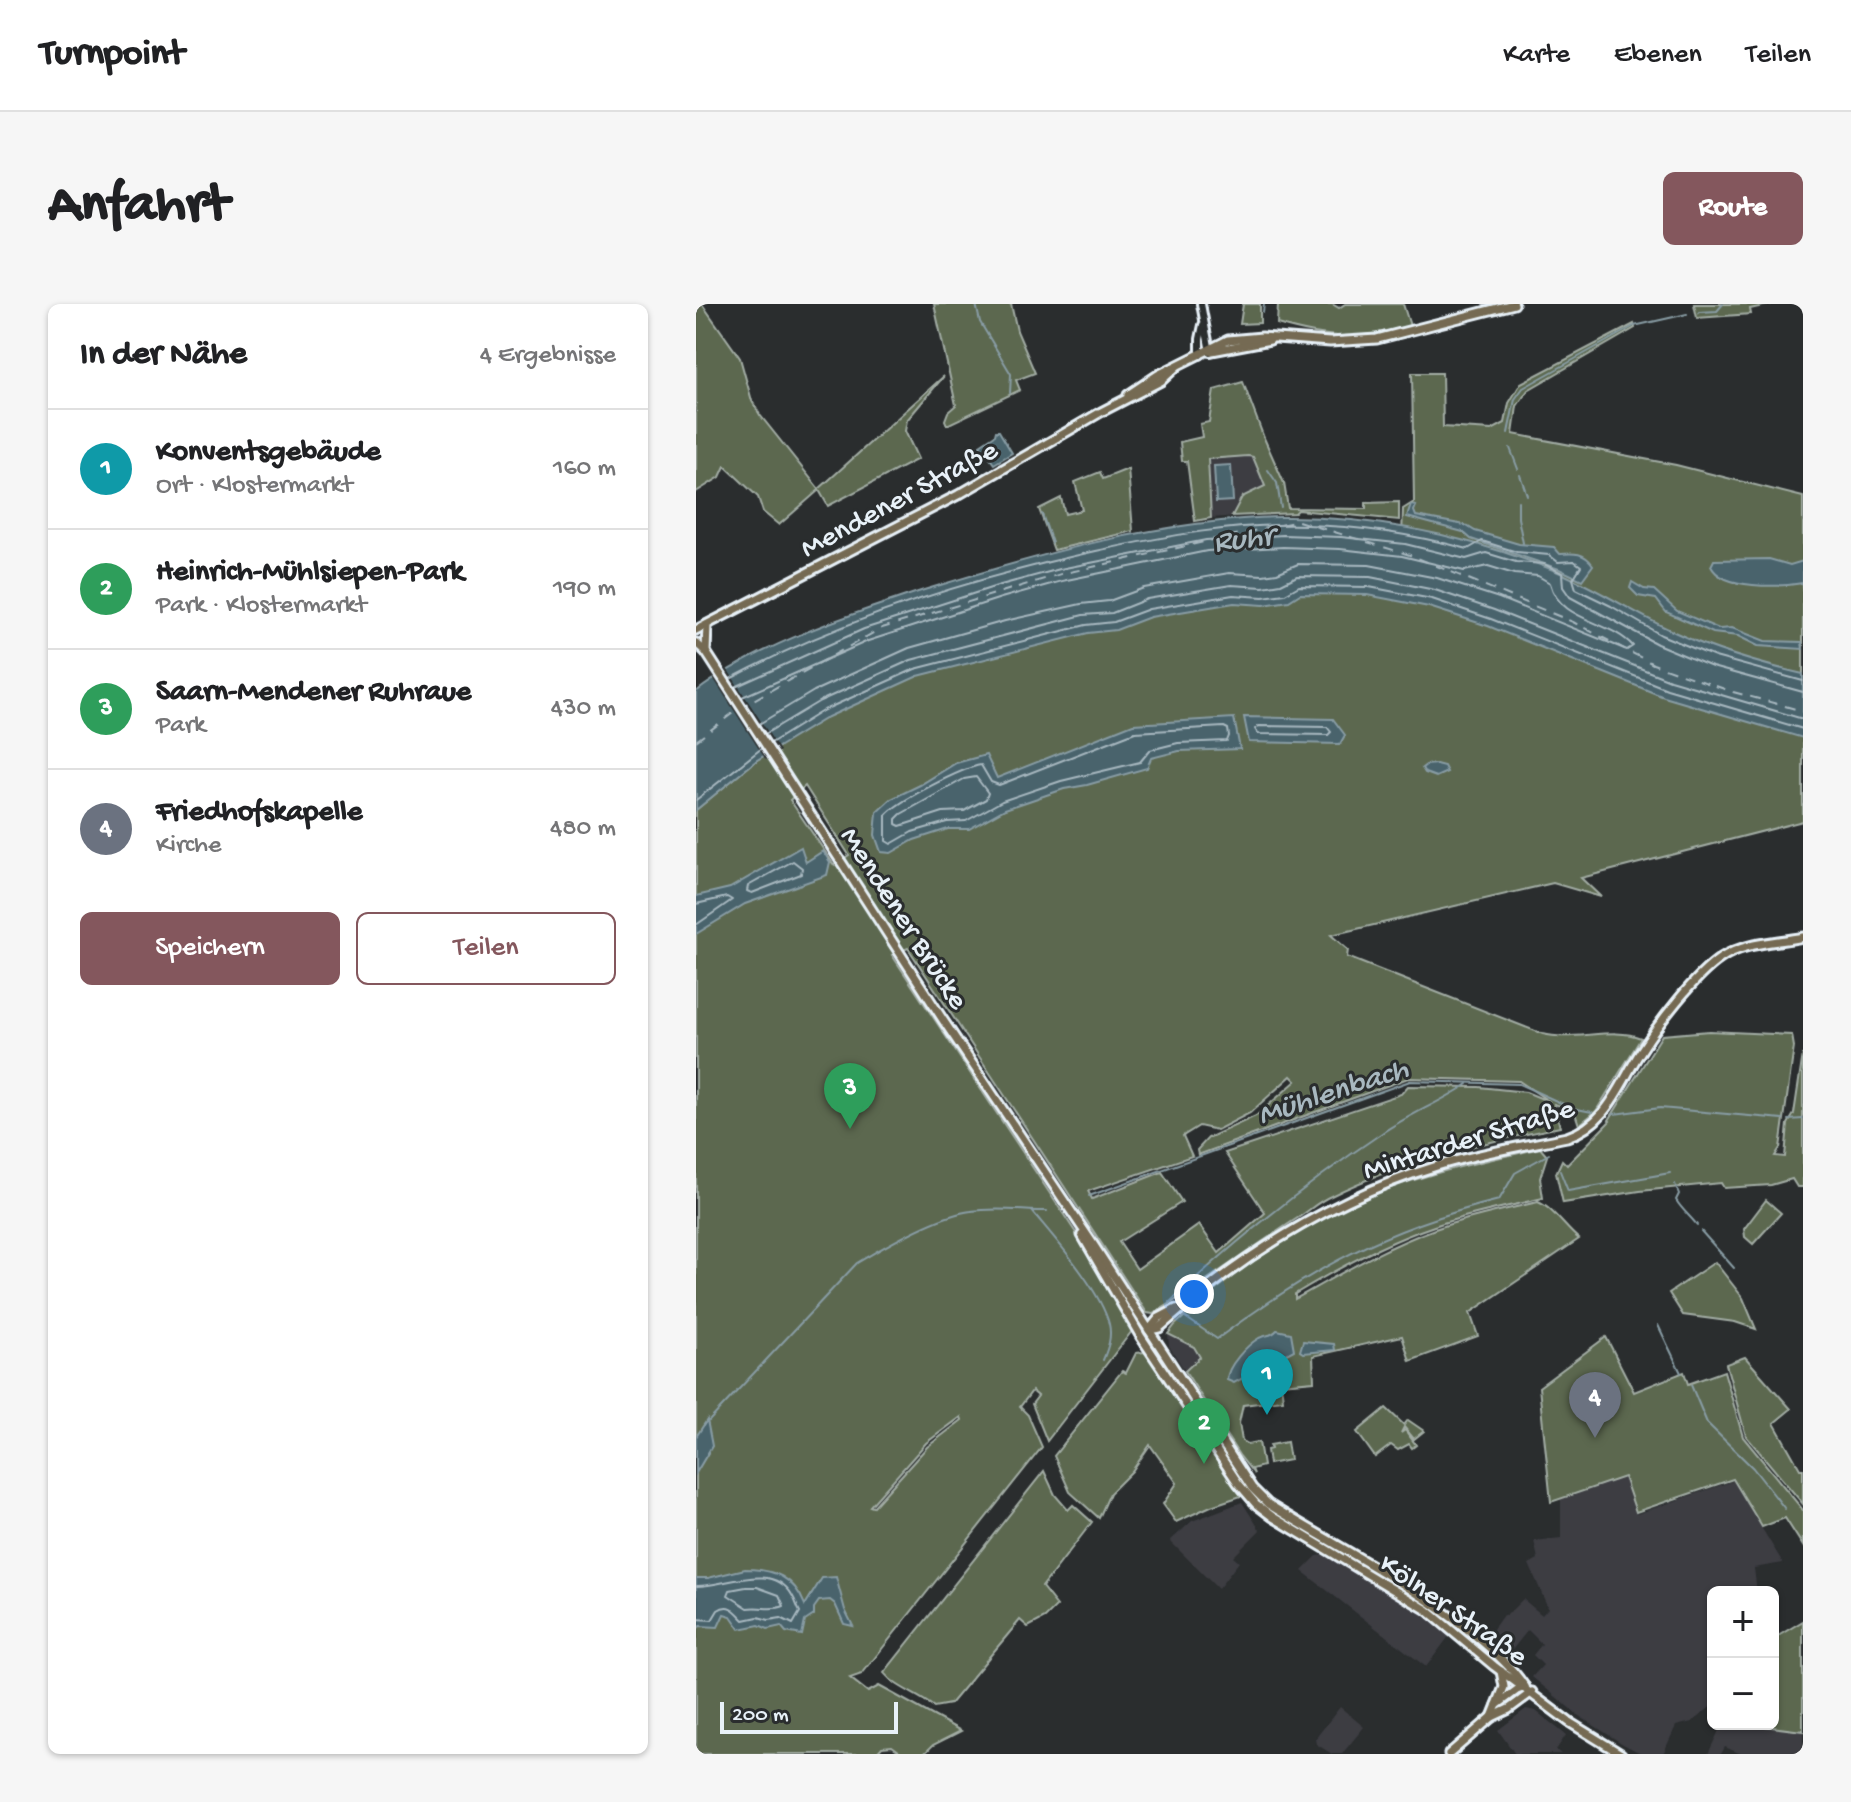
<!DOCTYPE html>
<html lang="de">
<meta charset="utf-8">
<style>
:root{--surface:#fff;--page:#f6f6f6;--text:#202124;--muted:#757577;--line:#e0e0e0;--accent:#84575d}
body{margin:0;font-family:"Gochi Hand",sans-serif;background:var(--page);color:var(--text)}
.controls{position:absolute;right:24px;bottom:24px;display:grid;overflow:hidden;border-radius:12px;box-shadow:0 2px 6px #0004}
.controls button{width:72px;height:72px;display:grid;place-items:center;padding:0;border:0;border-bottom:2px solid var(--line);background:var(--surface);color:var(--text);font:40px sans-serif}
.scale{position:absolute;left:24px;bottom:20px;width:178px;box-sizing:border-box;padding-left:8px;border:4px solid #e8f1f8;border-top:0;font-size:22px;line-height:28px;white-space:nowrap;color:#e8f1f8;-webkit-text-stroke:6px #2a2d2e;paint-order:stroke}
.you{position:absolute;left:498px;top:990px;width:28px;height:28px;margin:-20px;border:6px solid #fff;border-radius:50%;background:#1a73e8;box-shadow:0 0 0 12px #1a73e833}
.badge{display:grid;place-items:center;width:52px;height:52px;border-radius:50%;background:var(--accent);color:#fff;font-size:26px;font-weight:700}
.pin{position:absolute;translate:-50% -66px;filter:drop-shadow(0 2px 4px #0008)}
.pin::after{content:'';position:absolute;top:42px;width:28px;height:24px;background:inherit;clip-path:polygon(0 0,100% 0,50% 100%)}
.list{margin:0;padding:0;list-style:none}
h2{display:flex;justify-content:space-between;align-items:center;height:104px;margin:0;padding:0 32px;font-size:34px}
h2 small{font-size:26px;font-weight:400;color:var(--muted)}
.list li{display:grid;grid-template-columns:52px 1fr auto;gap:24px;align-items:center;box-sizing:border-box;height:120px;padding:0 32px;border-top:2px solid var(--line)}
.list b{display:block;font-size:30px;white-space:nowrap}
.list p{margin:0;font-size:26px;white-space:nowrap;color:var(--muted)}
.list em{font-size:26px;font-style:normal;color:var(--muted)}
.actions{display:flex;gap:16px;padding:24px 32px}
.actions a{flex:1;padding:18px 0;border:2px solid var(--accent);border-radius:12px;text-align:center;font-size:28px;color:var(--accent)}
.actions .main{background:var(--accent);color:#fff}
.map{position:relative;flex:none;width:1107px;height:1450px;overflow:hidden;border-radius:12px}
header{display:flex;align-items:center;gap:48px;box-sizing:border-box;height:112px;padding:0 40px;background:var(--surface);border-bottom:2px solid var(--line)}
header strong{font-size:38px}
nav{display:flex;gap:44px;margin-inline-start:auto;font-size:28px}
.intro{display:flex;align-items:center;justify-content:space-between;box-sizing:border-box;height:192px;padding:0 48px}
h1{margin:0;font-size:56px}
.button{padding:20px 36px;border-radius:12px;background:var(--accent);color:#fff;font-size:28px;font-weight:700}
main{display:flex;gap:48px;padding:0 48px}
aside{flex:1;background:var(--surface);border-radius:12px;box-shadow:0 2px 6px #0004}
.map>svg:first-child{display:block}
</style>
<header>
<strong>Turnpoint</strong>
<nav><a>Karte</a><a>Ebenen</a><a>Teilen</a></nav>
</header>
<div class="intro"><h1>Anfahrt</h1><a class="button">Route</a></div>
<main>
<aside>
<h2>In der Nähe<small>4 Ergebnisse</small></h2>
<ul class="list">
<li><span class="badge" style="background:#0f9aa8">1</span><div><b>Konventsgebäude</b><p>Ort · Klostermarkt</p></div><em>160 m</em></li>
<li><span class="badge" style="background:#2e9e5b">2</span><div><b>Heinrich-Mühlsiepen-Park</b><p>Park · Klostermarkt</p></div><em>190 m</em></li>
<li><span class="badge" style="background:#2e9e5b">3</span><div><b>Saarn-Mendener Ruhraue</b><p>Park</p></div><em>430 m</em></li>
<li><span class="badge" style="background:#6b7280">4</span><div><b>Friedhofskapelle</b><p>Kirche</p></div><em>480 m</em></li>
</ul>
<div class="actions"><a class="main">Speichern</a><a>Teilen</a></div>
</aside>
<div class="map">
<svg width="1107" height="1450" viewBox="0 0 1107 1450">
<rect width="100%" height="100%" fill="#2a2d2e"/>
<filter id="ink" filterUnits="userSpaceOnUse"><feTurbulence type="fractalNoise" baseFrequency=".0125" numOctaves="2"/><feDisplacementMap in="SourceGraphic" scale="16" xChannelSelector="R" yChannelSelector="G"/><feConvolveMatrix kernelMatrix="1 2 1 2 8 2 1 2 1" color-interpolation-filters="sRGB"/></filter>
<g filter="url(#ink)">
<g fill="#3c3c42">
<polygon points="555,149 584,209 515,214 512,155 552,152"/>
<polygon points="472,1030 498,1043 504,1053 489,1067 473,1042"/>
<polygon points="928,1173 941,1210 1037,1177 1087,1259 1058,1264 1061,1288 1017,1288 1017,1401 996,1418 980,1422 967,1450 946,1450 927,1440 883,1412 836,1373 847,1361 837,1351 846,1340 832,1326 812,1351 792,1332 807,1311 810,1312 827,1295 846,1311 852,1304 833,1260 842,1255 838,1237 865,1234 865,1195"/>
<polygon points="546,1198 564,1226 537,1253 543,1258 522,1285 474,1237 496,1217"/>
<polygon points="628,1251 699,1291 754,1331 730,1363 606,1267 621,1252"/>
<polygon points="644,1403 668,1423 646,1450 636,1450 620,1440 619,1435"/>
<polygon points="830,1405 840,1407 870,1431 860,1446 865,1450 819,1450 802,1426"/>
<polygon points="1026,1420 1052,1420 1107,1427 1107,1450 1045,1450 1029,1443 1025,1450 1012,1450"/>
</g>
<g fill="#5b6850" stroke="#a2aca4" stroke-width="2" fill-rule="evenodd">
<polygon points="0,0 6,0 44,54 56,97 64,111 123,185 248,72 211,116 209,127 222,155 132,202 123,186 83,221 67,208 62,193 29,162 24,173 0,188"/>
<polygon points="238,0 315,0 321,27 339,69 320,76 324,86 251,121 249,116 252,108 260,101"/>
<polygon points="547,0 564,0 564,19 544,20"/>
<path d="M582 0H636L643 4 649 0H707L714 22C659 36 636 36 581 20Z"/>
<polygon points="998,0 1076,0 1054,5 1055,10 1001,14"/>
<path d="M938 20 939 24 832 86 821 102 817 130 980 161 1107 193V517L885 574 905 593 857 579 635 631 652 646 651 653 847 730C877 738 918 722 945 734L900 807 883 821 878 806 858 800 864 823C786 839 707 856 635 892 621 898 613 907 600 915 552 946 507 981 457 1010L451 1009 212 644 196 651 380 929 436 1027 351 1137 336 1100 342 1092 336 1087 324 1103 332 1111 346 1143 166 1370 154 1374 172 1388 183 1382 265 1427 237 1441 228 1450H207L196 1442 186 1443 180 1450H0V506L61 456 83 443 53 397 705 260 707 205 718 198 716 69H746L747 123 796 126 809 119 813 99 825 79ZM109 482 153 551 138 561 94 496ZM595 772 600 777 560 812 512 834 501 846 502 851 712 774 823 777 854 798 830 788 783 783 712 782 705 790 529 849 569 909 523 949 503 921 441 965 423 938 486 898 466 868 396 895 392 887 496 852 487 832 503 822 521 826 554 809ZM265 1113 266 1116 231 1143 177 1203 174 1202 230 1139Z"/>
<polygon points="547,78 568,134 588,179 592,204 670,205 670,199 703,198 703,216 602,206 599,209 536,212 546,193 569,182 557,153 552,152 512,155 515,214 499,217 491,157 486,157 484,138 506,133 504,120 513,118 518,86"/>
<polygon points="432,165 437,227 358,246 343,205 365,194 369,210 386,206 379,178 404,168 407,175"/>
<polygon points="1013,727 1096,731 1098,743 1084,844 1079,852 1089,853 1092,820 1098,810 1107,750 1107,883 1101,883 1096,875 1075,881 1028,884 1025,879 944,887 867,899 860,869 866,856 871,861 914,817 913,816 966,731"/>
<path d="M844 844 851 852 844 874 847 894C811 903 773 910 738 922 690 938 642 964 599 990V995C644 970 689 943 739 925 772 913 807 906 842 898 857 904 869 924 883 935L774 1009 782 1032 714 1057 706 1032 617 1052 618 1077 585 1080 587 1096 547 1101 543 1119 546 1137 551 1140 563 1138 567 1162 556 1165 558 1170 543 1151 489 1067 504 1053 498 1043 472 1030 479 1021C550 955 637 899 731 872 768 861 807 853 844 844Z"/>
<polygon points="1070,896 1085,909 1057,940 1049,933 1048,925"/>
<polygon points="1019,958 1047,994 1060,1025 1039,1018 987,1011 973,989"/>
<polygon points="910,1033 938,1088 988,1068 992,1080 1028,1067 1047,1133 1107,1206 1107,1242 1089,1214 1066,1223 1037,1175 940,1208 928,1173 855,1198 843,1083"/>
<polygon points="449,1048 545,1192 515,1202 480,1218 467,1200 481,1179 454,1141 436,1167 414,1189 403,1214 374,1188 358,1152 426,1067 430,1069 440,1049"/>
<polygon points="1049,1053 1095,1105 1078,1119 1104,1165 1107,1165 1107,1200 1050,1132 1030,1060"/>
<polygon points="690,1104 708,1121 712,1116 728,1127 718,1135 708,1123 705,1129 709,1126 720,1141 716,1144 713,1140 702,1146 695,1141 679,1153 661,1128"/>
<polygon points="591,1138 594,1156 573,1160 571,1146 575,1145 574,1141"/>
<path d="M348 1167 359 1191 372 1206 377 1201 396 1218 346 1283 361 1302 349 1314 332 1323 324 1316 254 1400 238 1403C222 1390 200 1384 188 1369Z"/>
<polygon points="1107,1317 1107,1427 1052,1420 1077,1420 1077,1335"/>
</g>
<g fill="#48636c" stroke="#889ca4" stroke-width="2">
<polygon points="300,127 303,127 316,149 298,160 284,141 299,131"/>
<polygon points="535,161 537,197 520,198 518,162"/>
<path d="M715 201 720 202 718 207 720 212 769 221 779 227 823 240 858 243 864 250C878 249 888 248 897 261L886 276 863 265 775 235 767 228 711 213Z"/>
<path d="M586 213C681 212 772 232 860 267 898 283 932 305 968 323 1011 345 1060 359 1107 370V434L968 393 792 322 733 303 671 291 604 290 593 297 568 301 538 299 454 313 420 326 392 329 222 372 132 413 61 456 0 506V388C61 341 155 310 228 286 344 250 464 216 586 213Z"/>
<path d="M1073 255 1094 261 1107 257V279C1085 283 1026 286 1015 262L1018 256Z"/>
<polygon points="936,278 948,285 958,286 981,307 1023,325 1036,324 1069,337 1106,338 1107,345 1062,342 1042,332 1017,329 970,308 960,295 942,292 934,284"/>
<polygon points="548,413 637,415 649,431 644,440 553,438"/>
<polygon points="538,414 544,445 483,447 455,454 451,464 391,481 368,485 309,505 273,525 252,525 218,536 195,549 185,548 179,531 181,508 195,495 224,481 260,459 290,451 301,474 437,420"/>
<polygon points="740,460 748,462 751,468 740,473 729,469 726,464 730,461"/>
<polygon points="105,543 110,558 127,547 134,558 131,571 49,600 0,630 0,592 34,584"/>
<path d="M581 1026 595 1029 598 1046 538 1079 531 1076C531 1062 551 1041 563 1034 571 1030 575 1033 581 1026Z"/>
<polygon points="607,1037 638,1040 639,1046 607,1049 604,1047"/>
<polygon points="11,1116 16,1142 0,1169 0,1133"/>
<path d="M49 1265C78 1265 98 1273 109 1301L126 1274 140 1273 149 1306 157 1322 148 1320 139 1300 134 1296 123 1297 118 1304V1311L109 1317 106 1331 90 1328 85 1322 72 1325 63 1321 44 1325 35 1312 28 1310 22 1323 4 1322 0 1327V1274H12Z"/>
</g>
<polygon fill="#2a2d2e" points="30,363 84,447 70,456 16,372"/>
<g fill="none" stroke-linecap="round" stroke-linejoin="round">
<g stroke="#a8b8c0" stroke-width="2">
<path d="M34 375C148 314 274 275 400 247 470 232 539 219 610 221 665 222 719 231 772 245L786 237 821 248 853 251 862 258 878 257 885 262 877 275 880 285 915 302 965 331 1019 353 1107 377"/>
<polyline points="39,383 168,325 301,282 364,265 510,236 587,231 645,233 709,240 770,255 790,249 820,258 848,260 866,269 867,283 874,293 961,340 1016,363 1107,388"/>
<path d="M46 393 172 337 305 294 366 277 511 247 587 243 644 245 706 252 768 267 792 262 818 270 842 272 854 279C864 318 912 315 937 342L931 346 803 294 741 274 673 261 602 260 581 269 567 271 533 269 448 284 413 297 385 300 309 317 213 344 118 387 63 420"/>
<polygon points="563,422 631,423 635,428 632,431 562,430 559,425"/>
<path d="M528 423 532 425 533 432 531 437 482 439 454 446 444 458 365 477 306 497 270 517 251 518 216 528 195 540 190 537V511C202 497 266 464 285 461L295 478 303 481 439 428Z"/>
<polyline points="69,430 124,397 215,356 387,311 416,309 451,295 535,281 567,283 585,280 601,272 674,273 739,286 798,306 974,376 1107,415"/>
<polyline points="75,439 128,406 219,365 390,321 418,318 453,305 537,291 567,293 589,290 603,282 673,283 736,295 795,315 971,385 1107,425"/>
<polygon points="280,473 292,489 290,495 268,507 247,508 204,522 200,520 200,515 205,510 268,475"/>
<polyline points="0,496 66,444"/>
<polygon points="97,557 106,564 105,570 56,589 51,587 52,582"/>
<polyline points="0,600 31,593 36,596 0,621"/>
<path d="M0 1282C28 1283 76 1257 96 1291 100 1297 101 1303 104 1308L97 1320 85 1314 73 1316 62 1313 48 1316C40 1308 34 1298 22 1306L16 1316 0 1315"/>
<path d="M50 1283H61L83 1291 88 1302C76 1307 65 1302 52 1304L32 1291 34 1286Z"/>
</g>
<g stroke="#889ca4" stroke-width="2">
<polyline points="280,0 284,18 315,70 314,89"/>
<polyline points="567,8 568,0"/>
<polyline points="1003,8 1021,7 1027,0"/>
<polyline points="812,129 819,95 827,84 938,22 991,10"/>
<polyline points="814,144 822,165"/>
<polyline points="572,166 581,179 585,204"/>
<polyline points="824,171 831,191"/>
<polyline points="822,197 822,214 827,239"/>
<polyline points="346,210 356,239"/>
<polyline points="918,810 964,804 1087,815"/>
<polyline points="1093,816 1107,815"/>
<polyline points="864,867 872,887 974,869"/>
<path d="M979 880 983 890 980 896C986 906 994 912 1001 921"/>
<polyline points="393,892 714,777 823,780 876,804 896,808"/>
<path d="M336 907C359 935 404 985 413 1020 416 1033 412 1044 407 1056"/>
<polyline points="1005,927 1038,964"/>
<path d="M474 998C541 935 610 880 686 829 714 810 745 798 772 780"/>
<path d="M489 1013 521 1035C613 966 689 924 803 896L819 869 853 850"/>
<polyline points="962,1021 985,1069"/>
<polyline points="995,1081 1011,1119 1057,1164 1089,1205"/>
<path d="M13 1117 161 959C189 942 243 911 275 907 300 903 327 907 351 907"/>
</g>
<polyline stroke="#a8b8c0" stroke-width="2" stroke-dasharray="10 8" stroke-linecap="butt" points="0,437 45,403 186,324 365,270 602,217 714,251 877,318 957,360 1037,388 1107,407"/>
<defs>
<g id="minor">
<polyline points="505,0 514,48"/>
<polyline points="504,51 504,35 507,21"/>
</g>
<g id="major">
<polyline points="516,47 574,36"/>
<polyline points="432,91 462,71 532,36 566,33 634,38 681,35 818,0"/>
<polyline points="0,326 262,191 405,108 465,77 480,63"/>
<path d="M0 339 10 348 247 716 397 940 556 1184 572 1200C641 1243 714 1279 777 1330 797 1346 815 1362 829 1383"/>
<polyline points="10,348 11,321"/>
<polyline points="386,931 445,1033 542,1179 560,1200 577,1213 731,1306 798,1362 873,1418 925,1450"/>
<polyline points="453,1026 463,1014 480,1005"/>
<path d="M454 1026 463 1024C545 952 636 894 741 862 783 849 828 842 871 833 912 820 924 779 945 747 962 720 998 672 1025 654 1049 638 1079 639 1107 633"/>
<polyline points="801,1401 821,1386 829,1383"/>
<polyline points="796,1413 808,1383 805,1367"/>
<polyline points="753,1450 796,1413 813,1405 836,1388"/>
</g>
</defs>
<use href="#minor" stroke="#e8f1f8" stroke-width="12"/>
<use href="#major" stroke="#e8f1f8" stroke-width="13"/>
<use href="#minor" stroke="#2a2d2e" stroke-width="6"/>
<use href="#major" stroke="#746b52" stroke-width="7"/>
</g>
</g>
<g text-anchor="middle" stroke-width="6" stroke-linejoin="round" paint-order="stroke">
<g font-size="30" fill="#e8f1f8" stroke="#2a2d2e">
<text transform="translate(202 193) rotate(-28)" y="10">Mendener Straße</text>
<text transform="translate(210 613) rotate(57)" y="10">Mendener Brücke</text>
<text transform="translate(772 833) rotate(-17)" y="10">Mintarder Straße</text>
<text transform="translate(759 1304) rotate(35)" y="10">Kölner Straße</text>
</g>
<g font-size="32" font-style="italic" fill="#a8b8c0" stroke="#2a2d2e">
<text transform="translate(547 232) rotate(-7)" y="11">Ruhr</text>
<text transform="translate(636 785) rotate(-18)" y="11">Mühlenbach</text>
</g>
</g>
</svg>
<div class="controls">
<button>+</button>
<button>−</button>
</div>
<div class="scale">200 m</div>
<div class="you"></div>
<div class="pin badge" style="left:571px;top:1111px;background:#0f9aa8">1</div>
<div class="pin badge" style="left:508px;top:1160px;background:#2e9e5b">2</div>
<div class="pin badge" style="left:154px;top:825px;background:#2e9e5b">3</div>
<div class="pin badge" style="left:899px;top:1134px;background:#6b7280">4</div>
</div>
</main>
